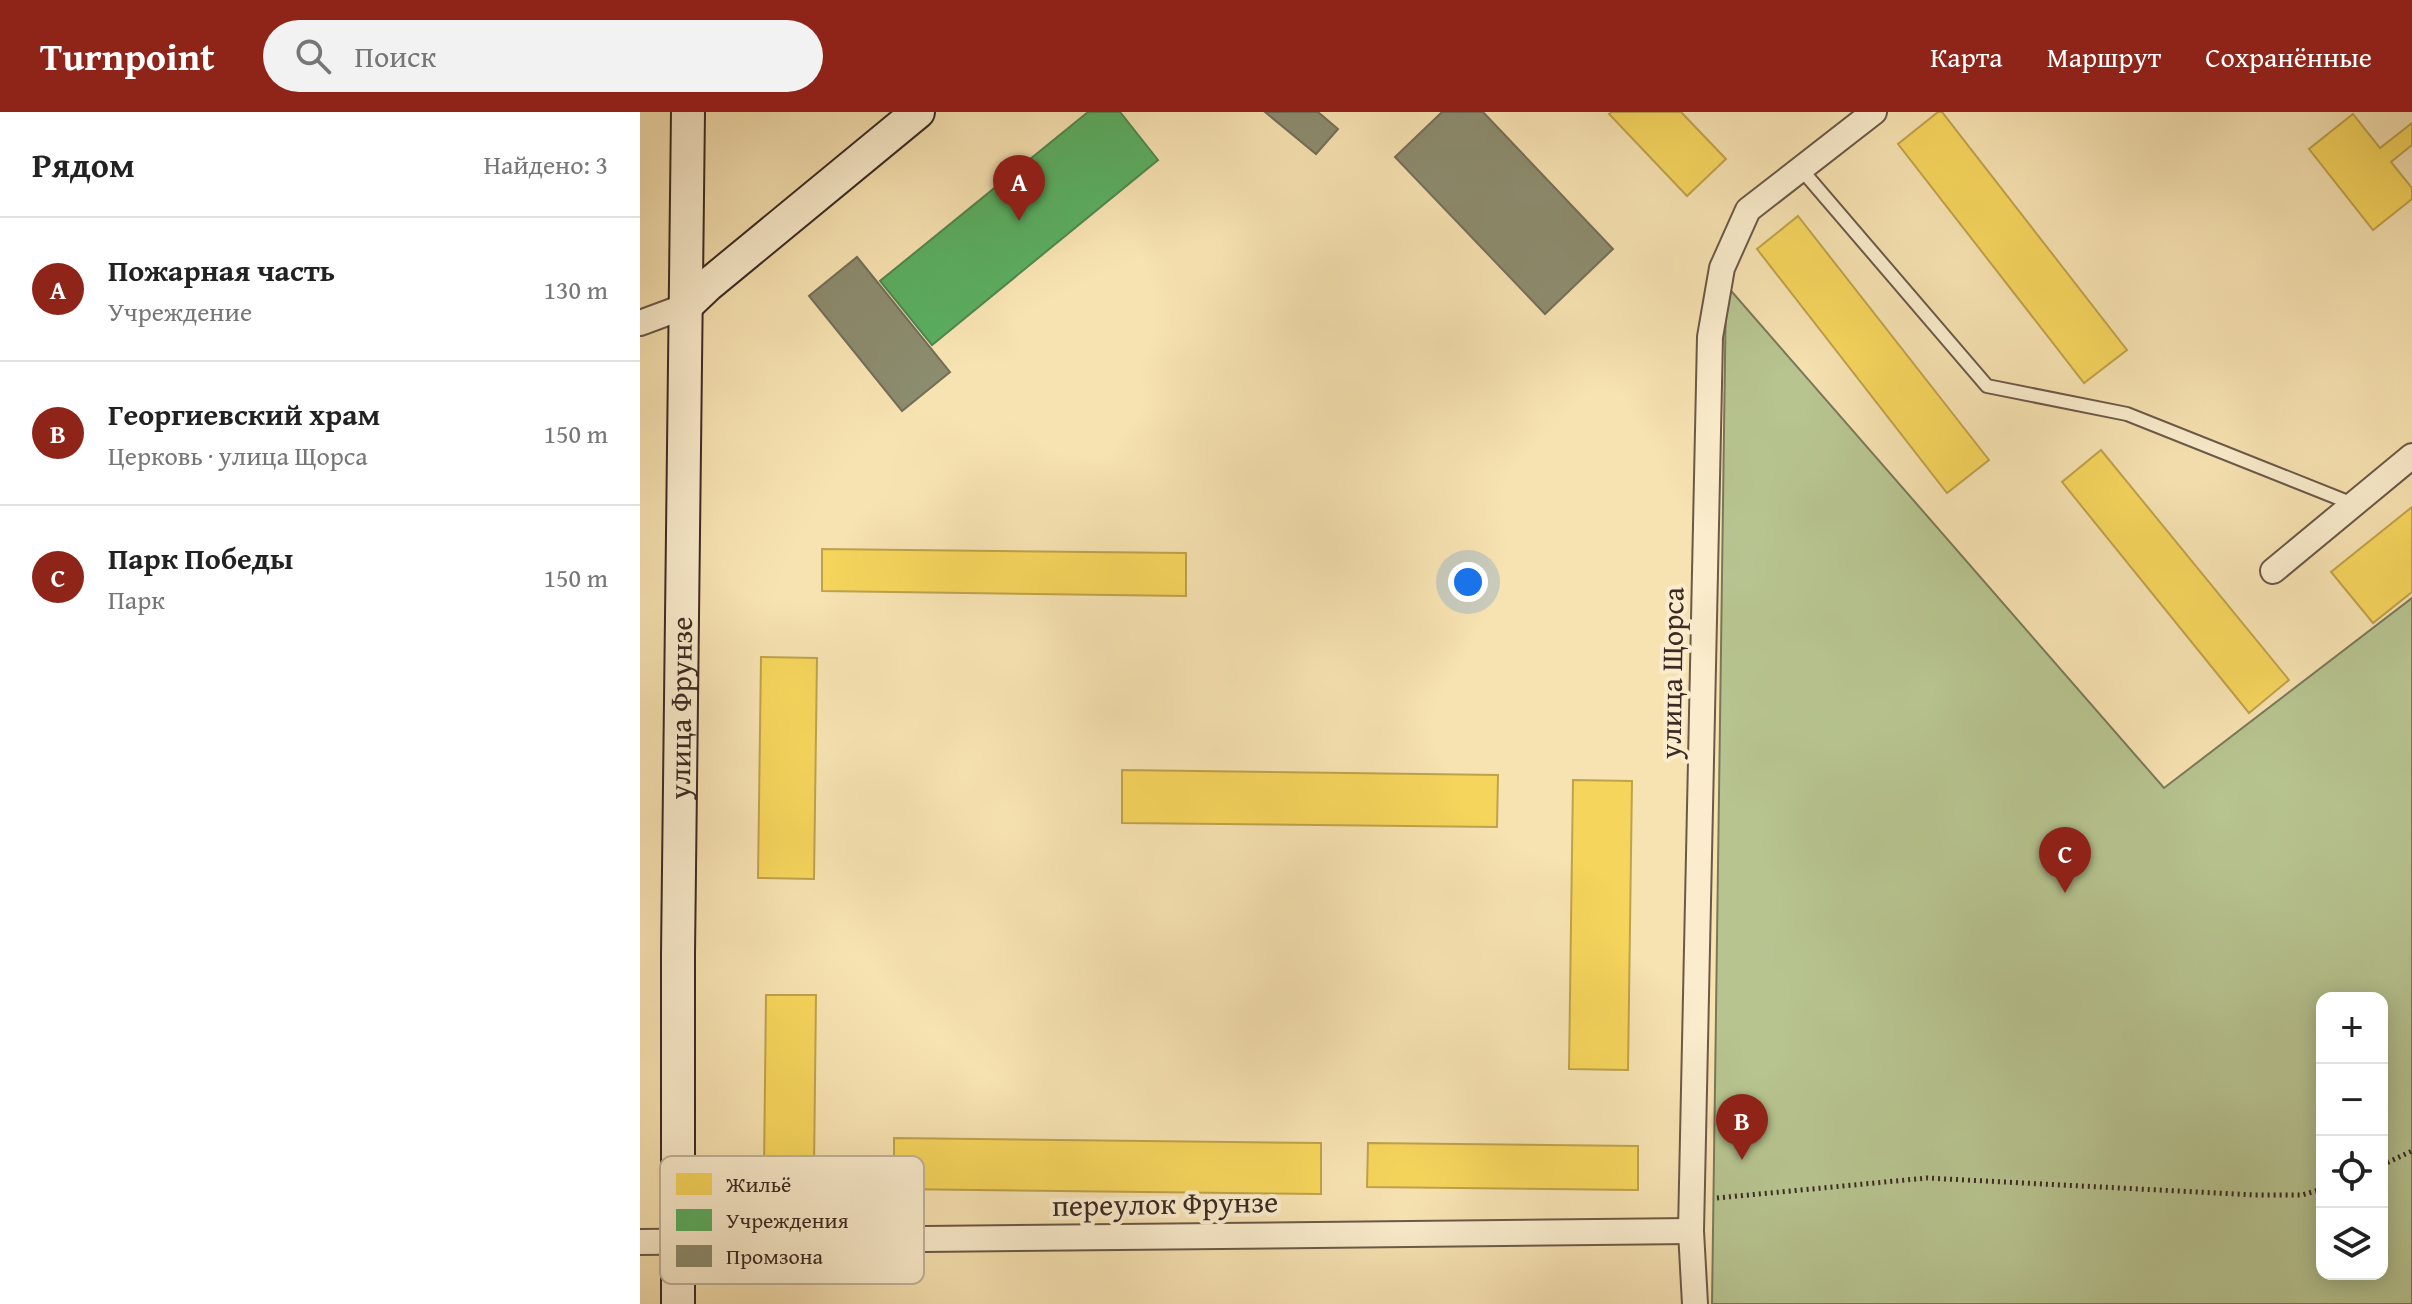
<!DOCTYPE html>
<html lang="ru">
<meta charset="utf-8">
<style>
:root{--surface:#fff;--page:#f2f2f2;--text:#222;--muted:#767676;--line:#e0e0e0;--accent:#8f2418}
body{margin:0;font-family:"Gentium Book Plus",serif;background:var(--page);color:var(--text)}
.controls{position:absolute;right:24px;bottom:24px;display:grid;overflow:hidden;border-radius:16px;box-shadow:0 4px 20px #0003}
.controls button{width:72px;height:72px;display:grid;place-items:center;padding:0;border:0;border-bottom:2px solid var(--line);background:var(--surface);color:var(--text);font:40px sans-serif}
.you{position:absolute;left:828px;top:470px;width:28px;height:28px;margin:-20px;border:6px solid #fff;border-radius:50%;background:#1a73e8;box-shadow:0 0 0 12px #1a73e833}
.badge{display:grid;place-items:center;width:52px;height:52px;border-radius:50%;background:var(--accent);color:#fff;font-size:26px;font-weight:700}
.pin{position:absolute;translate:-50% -66px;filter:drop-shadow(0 2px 4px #0008)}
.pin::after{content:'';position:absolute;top:42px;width:28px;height:24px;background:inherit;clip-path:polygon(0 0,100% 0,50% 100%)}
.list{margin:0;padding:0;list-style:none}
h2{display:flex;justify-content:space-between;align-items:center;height:104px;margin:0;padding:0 32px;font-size:34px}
h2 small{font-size:26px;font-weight:400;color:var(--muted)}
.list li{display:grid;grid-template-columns:52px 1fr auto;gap:24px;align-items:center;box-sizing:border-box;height:144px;padding:0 32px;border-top:2px solid var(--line)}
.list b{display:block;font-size:30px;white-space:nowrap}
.list p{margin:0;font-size:26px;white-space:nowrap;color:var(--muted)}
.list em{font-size:26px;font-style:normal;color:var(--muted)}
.icon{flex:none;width:44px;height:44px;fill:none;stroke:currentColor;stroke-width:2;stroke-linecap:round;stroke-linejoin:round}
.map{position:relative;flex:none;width:1772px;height:1192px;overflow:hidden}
header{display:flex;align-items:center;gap:48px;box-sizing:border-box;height:112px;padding:0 40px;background:var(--accent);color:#fff}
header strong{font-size:38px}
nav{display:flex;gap:44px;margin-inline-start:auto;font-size:28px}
.search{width:560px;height:72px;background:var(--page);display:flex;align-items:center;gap:20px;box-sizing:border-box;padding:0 28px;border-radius:44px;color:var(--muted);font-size:30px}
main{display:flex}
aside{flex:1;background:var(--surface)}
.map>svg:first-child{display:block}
</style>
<header>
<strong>Turnpoint</strong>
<div class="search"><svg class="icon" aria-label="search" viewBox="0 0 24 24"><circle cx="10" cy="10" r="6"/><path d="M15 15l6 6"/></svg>Поиск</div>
<nav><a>Карта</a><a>Маршрут</a><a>Сохранённые</a></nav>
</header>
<main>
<aside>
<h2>Рядом<small>Найдено: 3</small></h2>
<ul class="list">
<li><span class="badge">A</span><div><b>Пожарная часть</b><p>Учреждение</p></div><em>130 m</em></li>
<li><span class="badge">B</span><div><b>Георгиевский храм</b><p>Церковь · улица Щорса</p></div><em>150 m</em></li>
<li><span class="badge">C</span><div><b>Парк Победы</b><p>Парк</p></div><em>150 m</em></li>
</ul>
</aside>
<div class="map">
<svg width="1772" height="1192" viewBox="0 0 1772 1192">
<rect width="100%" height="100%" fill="#f7e2b1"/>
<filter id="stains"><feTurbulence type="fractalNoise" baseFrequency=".0025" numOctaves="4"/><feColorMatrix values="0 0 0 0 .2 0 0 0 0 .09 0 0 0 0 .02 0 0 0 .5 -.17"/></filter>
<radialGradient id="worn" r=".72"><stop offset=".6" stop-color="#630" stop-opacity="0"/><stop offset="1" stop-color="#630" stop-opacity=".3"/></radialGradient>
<path fill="#b7c490" stroke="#7a785a" stroke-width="2" fill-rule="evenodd" d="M1086 173 1524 676 1772 486V1192H1072ZM1682 886H1742V1162H1682Z"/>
<g fill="#f6d55c" stroke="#bea24c" stroke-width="2">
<polygon points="972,0 1041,0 1086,47 1047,84 969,2"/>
<polygon points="1298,0 1302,0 1487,238 1444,271 1258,32"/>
<polygon points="1713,2 1740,36 1772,11 1772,33 1751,50 1772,76 1772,87 1733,118 1669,37"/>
<polygon points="1158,104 1349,348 1307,381 1117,137"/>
<polygon points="1461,338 1649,568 1609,601 1422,370"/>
<polygon points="1772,395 1772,480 1733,511 1691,460"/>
<polygon points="182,437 546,441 546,484 182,479"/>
<polygon points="121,545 177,546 174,767 118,766"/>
<polygon points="482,658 858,663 857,715 482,711"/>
<polygon points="933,668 992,669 988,958 929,957"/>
<polygon points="126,883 176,883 174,1057 124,1056"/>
<polygon points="254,1026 681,1031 681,1082 254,1077"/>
<polygon points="728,1031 998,1034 998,1078 727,1075"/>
</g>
<polygon fill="#5aae61" stroke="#51874f" stroke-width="2" points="448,0 480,0 518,48 292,233 240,169"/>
<g fill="#8c8c6e" stroke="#746f58" stroke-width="2">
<polygon points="625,0 678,0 698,17 676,42"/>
<polygon points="802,0 843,0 973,137 905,202 755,45"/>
<polygon points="217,145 310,260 262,299 169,184"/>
</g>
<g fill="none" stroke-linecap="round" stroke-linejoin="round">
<defs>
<polyline id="lane" points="1161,57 1347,274 1487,302 1713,392"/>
<g id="street">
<polyline points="0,211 46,194"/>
<polyline points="1633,459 1772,344"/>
<polyline points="0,1130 1051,1119"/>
<polyline points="1055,1192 1051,1119 1070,225 1082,156 1108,98 1234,0"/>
</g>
<g id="secondary">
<polyline points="46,194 68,173 278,0"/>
<path id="s1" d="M38 1192V842L48 0"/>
</g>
</defs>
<use href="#lane" stroke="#6b5948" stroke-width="16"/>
<use href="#street" stroke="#6b5948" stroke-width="28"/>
<use href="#secondary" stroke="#3c2b25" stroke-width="36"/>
<g stroke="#3c2b25" stroke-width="5" stroke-dasharray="2 4" stroke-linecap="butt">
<polyline points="1742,1053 1772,1039"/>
<polyline points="1077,1086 1287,1066 1615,1083 1662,1083 1682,1077"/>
</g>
<use href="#lane" stroke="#faeccc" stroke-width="12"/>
<use href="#street" stroke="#faeccc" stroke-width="24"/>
<use href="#secondary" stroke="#faeccc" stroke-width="32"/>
</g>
<g text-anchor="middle" stroke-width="8" stroke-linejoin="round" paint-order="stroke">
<g font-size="30" fill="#3c2b25" stroke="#faeccc">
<text transform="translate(1032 561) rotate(-89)" y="10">улица Щорса</text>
<text dy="10" stroke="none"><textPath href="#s1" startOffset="596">улица Фрунзе</textPath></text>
<text transform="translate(525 1092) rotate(-1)" y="10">переулок Фрунзе</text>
</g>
</g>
<rect x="20" y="1044" width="264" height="128" rx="12" fill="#faeccc" stroke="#c1b29a" stroke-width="2"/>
<rect x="36" y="1061" width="36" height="22" fill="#f6d55c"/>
<rect x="36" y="1097" width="36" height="22" fill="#5aae61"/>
<rect x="36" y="1133" width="36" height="22" fill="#8c8c6e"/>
<g font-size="22" fill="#3c2b25">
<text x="86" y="1080">Жильё</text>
<text x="86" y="1116">Учреждения</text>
<text x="86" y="1152">Промзона</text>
</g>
<rect width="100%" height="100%" filter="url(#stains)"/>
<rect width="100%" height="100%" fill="url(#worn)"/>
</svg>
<div class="controls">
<button>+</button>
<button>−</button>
<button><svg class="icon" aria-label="locate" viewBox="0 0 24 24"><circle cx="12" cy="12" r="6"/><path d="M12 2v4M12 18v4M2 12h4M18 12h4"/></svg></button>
<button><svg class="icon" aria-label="layers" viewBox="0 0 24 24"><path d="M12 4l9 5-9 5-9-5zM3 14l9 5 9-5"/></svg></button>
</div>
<div class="you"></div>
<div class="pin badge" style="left:379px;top:109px">A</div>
<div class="pin badge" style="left:1102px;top:1048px">B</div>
<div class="pin badge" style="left:1425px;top:781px">C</div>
</div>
</main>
